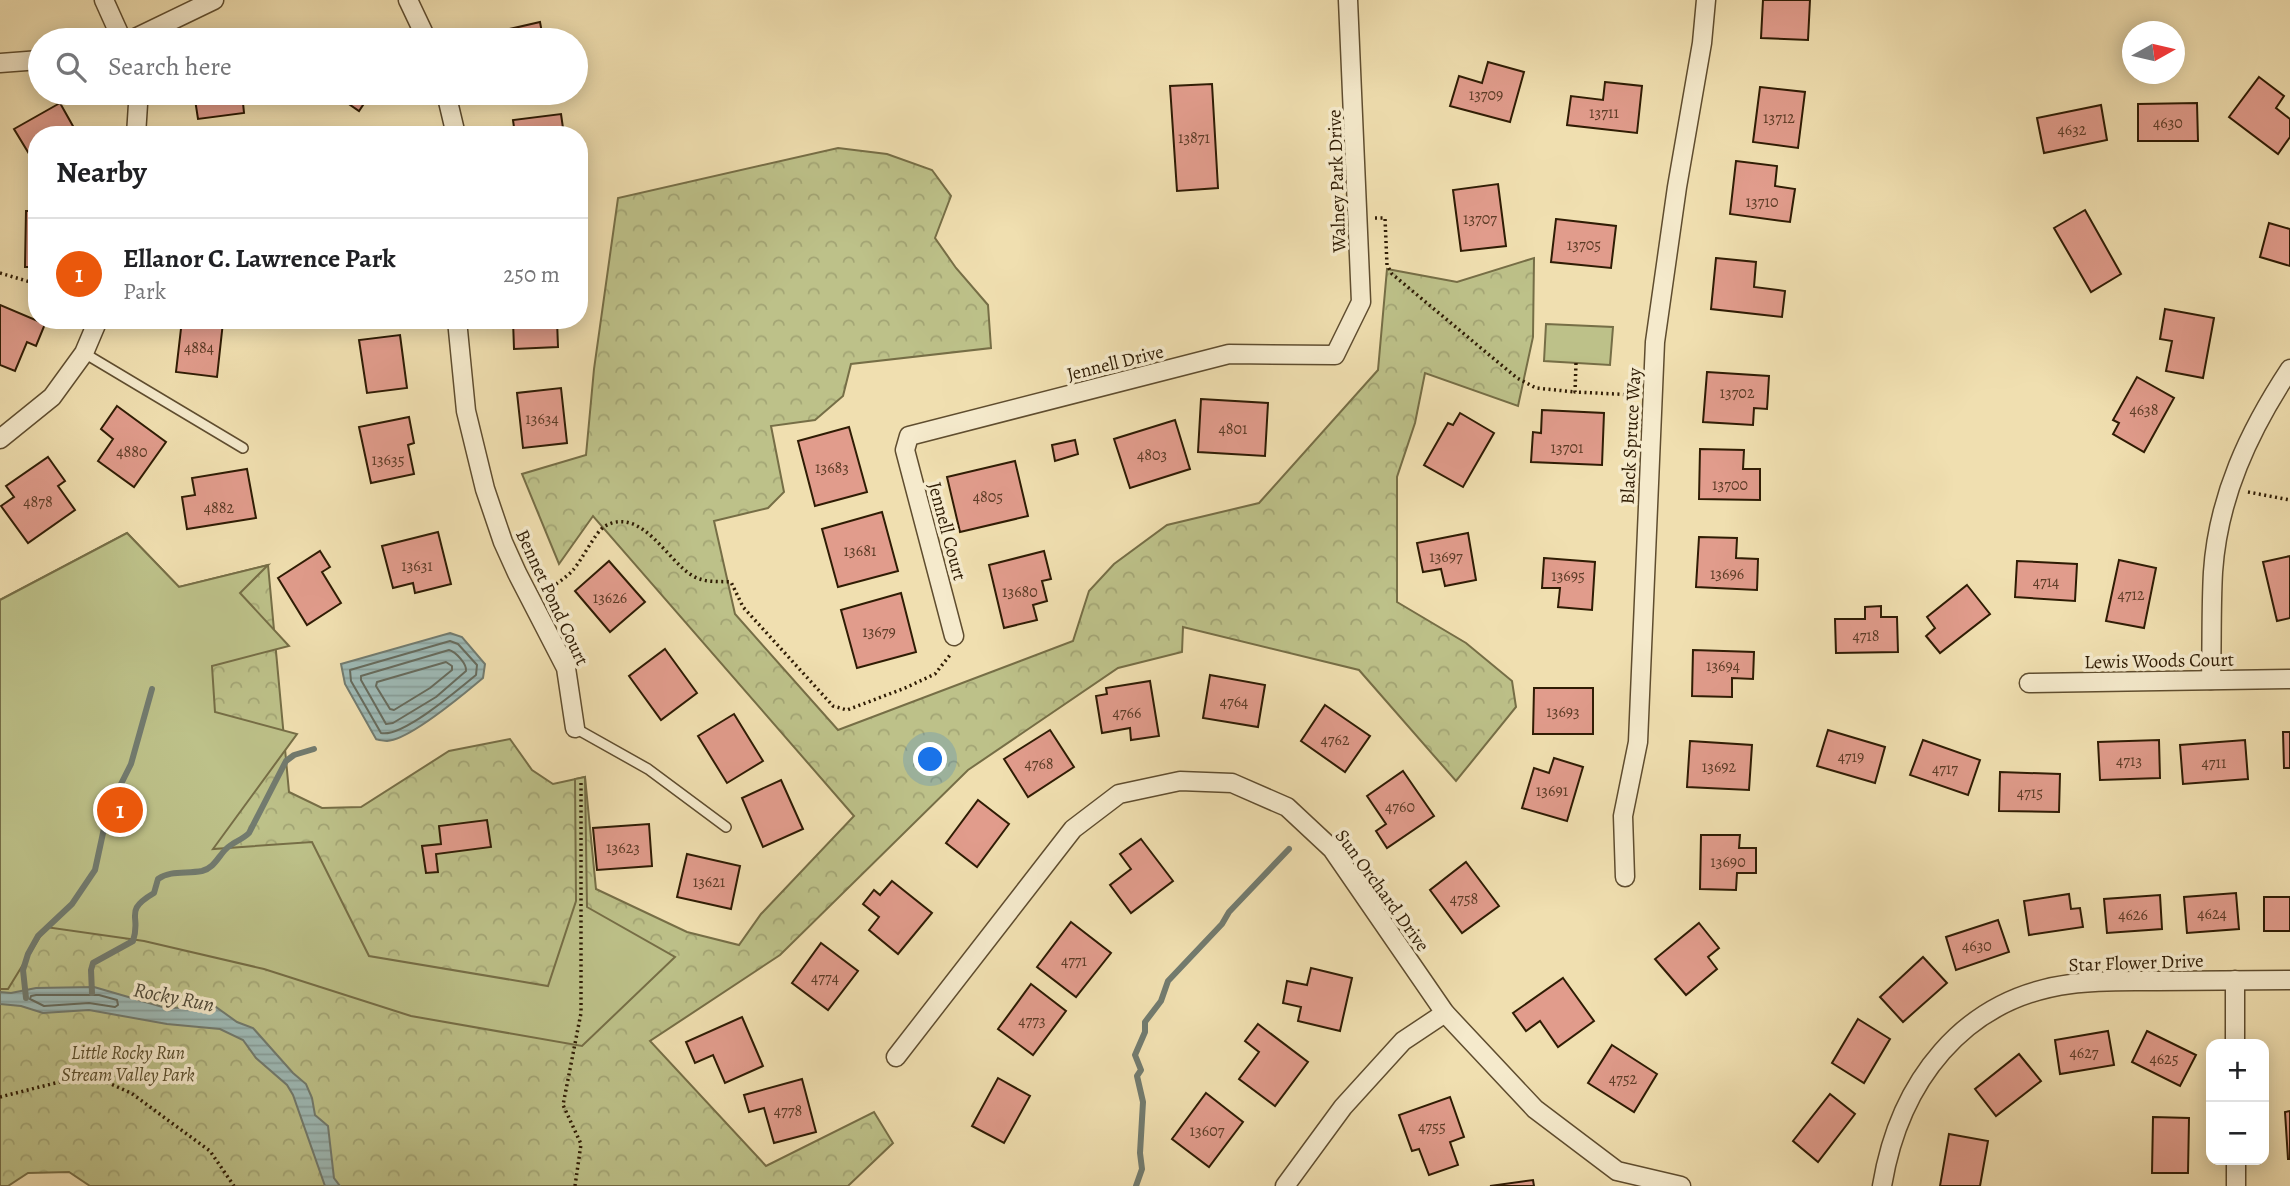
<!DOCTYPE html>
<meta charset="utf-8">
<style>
:root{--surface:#fff;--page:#f6f6f6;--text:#202124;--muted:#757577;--line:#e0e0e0;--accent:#ea580c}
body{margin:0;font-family:Alegreya,serif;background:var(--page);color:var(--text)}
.controls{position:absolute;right:21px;bottom:21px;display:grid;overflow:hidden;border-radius:14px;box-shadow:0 4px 18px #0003}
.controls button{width:63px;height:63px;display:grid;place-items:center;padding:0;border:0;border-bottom:2px solid var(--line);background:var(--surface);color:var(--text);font:35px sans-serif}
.compass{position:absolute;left:2122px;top:21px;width:63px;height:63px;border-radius:50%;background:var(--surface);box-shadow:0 4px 18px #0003;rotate:82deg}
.you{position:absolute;left:931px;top:760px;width:24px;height:24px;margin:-18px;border:5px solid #fff;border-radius:50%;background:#1a73e8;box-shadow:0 0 0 10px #1a73e833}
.badge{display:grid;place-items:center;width:46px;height:46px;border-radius:50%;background:var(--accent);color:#fff;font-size:23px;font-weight:700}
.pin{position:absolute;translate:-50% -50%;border:4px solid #fff;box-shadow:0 2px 7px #0006}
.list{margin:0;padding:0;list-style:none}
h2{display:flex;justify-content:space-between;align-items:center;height:91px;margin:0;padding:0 28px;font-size:30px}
h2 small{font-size:23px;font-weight:400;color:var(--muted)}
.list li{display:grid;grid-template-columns:46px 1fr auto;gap:21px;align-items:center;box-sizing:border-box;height:112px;padding:0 28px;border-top:2px solid var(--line)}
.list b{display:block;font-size:26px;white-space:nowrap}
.list p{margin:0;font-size:23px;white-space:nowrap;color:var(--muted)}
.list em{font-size:23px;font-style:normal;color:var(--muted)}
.icon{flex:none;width:38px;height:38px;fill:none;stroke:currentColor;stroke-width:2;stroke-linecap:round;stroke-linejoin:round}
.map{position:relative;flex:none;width:2290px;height:1186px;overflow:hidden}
.search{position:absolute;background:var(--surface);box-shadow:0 4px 18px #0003;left:28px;top:28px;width:560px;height:77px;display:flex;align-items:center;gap:18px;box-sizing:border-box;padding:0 24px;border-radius:38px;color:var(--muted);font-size:26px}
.panel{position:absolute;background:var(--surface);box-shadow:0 4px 18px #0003;left:28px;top:126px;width:560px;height:203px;border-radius:28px}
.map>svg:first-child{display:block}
</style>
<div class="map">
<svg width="2290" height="1186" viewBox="0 0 2290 1186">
<defs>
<pattern id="forest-crowns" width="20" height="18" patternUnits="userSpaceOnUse" patternTransform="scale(1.75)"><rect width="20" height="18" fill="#bdc189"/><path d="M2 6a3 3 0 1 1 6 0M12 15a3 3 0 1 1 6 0" fill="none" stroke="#a3a575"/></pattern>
<pattern id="water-rules" width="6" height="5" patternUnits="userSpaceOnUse" patternTransform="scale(1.75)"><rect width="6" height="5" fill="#9ebab6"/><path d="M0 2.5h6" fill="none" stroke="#889f9b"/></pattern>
</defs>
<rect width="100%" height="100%" fill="#f0dfb0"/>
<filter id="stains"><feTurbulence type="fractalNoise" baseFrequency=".00286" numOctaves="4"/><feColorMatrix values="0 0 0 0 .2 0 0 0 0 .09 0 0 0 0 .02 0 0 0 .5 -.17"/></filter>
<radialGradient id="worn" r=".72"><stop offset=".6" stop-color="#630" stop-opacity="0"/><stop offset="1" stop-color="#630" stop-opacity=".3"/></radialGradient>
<polygon fill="url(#forest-crowns)" stroke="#766e46" stroke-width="2" points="838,148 887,154 932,170 951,196 935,238 956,268 988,305 991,348 851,364 843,396 815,420 771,426 784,492 768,508 714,521 735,614 838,730 1073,641 1089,591 1114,564 1167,525 1259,503 1378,370 1387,269 1457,282 1534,258 1533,337 1518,406 1425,373 1415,423 1397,477 1397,602 1466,643 1512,681 1516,707 1456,781 1359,670 1183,627 1182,652 1118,668 968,770 780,955 650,1041 766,1166 874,1112 893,1143 848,1186 90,1186 69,1172 28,1173 8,1186 0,1186 0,600 127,533 179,587 268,565 289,792 322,808 361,807 449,751 510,739 532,770 553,784 585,777 596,889 687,932 739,945 761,914 854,816 593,516 559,564 522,474 586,455 594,369 618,198"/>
<g fill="#bdc189" stroke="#766e46" stroke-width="2">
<polygon points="1546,324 1613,327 1610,365 1544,361"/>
<polygon points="127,533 179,587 268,565 240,593 289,646 212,666 215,712 297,734 213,849 312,842 369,956 548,986 576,901 575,779 585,777 587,907 675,957 582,1046 411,1016 264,969 144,941 46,927 8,989 0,989 0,600"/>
</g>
<g fill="url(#water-rules)" stroke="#727b6f" stroke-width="2">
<path d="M450 633 462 637 485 664 483 678C464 694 410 740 387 741 386 741 377 740 376 739L345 684 341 664Z"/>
<polygon points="94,987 166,1008 216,1007 237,1022 253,1028 293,1073 306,1084 312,1098 315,1115 328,1126 334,1178 340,1186 325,1186 293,1095 287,1085 256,1058 243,1040 220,1029 167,1024 89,1010 43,1013 21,1006 0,1004 0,992 11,993 36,988"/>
</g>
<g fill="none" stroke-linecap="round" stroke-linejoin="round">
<g stroke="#666b5d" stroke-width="2">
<path d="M450 641 458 644 477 665 476 675C459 689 402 738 381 733L351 681 350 670Z"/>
<path d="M449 650C456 652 467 664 466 671L436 697 393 723 386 724 361 680V676Z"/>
<polygon points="446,662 452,666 452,670 430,688 394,710 390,709 376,686 377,682"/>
<polygon points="99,995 117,1000 118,1005 115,1007 89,1003 44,1006 30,999 31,996 36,995"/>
</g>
<g stroke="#727b6f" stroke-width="6">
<path d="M92 993 91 970 93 963 133 941C142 915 122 912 154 893L158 879C171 870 186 874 202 871 214 868 218 857 226 849 233 842 242 840 249 833L286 761 294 755 314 749"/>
<polyline points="26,998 23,970 28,954 38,936 72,904 95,870 108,810 131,764 152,689"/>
<polyline points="1136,1186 1142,1169 1140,1153 1143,1102 1137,1076 1141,1070 1135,1055 1145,1032 1145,1022 1161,1001 1168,981 1222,924 1229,912 1289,849"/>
</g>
</g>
<g fill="#e19c8c" stroke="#2f1c04" stroke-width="2">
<polygon points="1763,0 1810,0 1808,40 1761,38"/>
<polygon points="540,22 542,33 552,31 554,40 502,40 501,31"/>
<polygon points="1488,62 1524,72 1510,122 1450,106 1459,76 1482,83"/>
<polygon points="2259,77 2284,96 2276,108 2290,119 2290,137 2278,154 2229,117"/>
<polygon points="1605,82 1642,86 1637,133 1567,125 1571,96 1603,100"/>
<polygon points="1212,84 1218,188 1177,191 1170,86"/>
<polygon points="1760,87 1805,92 1798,148 1753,142"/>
<polygon points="194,93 242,93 244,113 198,119"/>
<polygon points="333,93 371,93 359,111"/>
<polygon points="60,103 78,135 37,135 37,167 14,129"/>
<polygon points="2197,103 2198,141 2138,141 2138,104"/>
<polygon points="2101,105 2107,140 2044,153 2037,118"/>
<polygon points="561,114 564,135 515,135 513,120"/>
<polygon points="1736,161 1777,166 1775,186 1795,189 1790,222 1730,214"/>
<polygon points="1498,184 1506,246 1461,251 1453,190"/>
<polygon points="2085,210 2121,274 2091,292 2054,228"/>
<polygon points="26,211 37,211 37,267 25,267"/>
<polygon points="1556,219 1616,226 1611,268 1551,262"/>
<polygon points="2269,223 2290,229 2290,266 2260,257"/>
<polygon points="1716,258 1756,262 1754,287 1785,291 1782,317 1711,309"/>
<polygon points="0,305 45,324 36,346 27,342 15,371 0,365"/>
<polygon points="2165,309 2214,318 2203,378 2166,371 2172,341 2160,339"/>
<polygon points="182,320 223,322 217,377 176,372"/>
<polygon points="513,320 557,320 558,347 514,349"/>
<polygon points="400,335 407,388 367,393 359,340"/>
<polygon points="1707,372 1769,376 1767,409 1754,408 1753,425 1703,422"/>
<polygon points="2137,377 2174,398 2144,452 2113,434 2119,423 2113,420"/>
<polygon points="561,388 567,443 523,448 517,393"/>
<polygon points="1201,399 1268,403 1265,456 1198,452"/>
<polygon points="117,406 166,442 134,487 98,461 113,439 101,429"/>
<polygon points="1542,410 1604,413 1602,465 1531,462 1533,432 1541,433"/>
<polygon points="1460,413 1494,433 1463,487 1424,465 1448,423 1453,425"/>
<polygon points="409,417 414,443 408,445 414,474 371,483 359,427"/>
<polygon points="1175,420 1190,469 1130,488 1114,439"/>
<polygon points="849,427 867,492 815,506 798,441"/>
<polygon points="1075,440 1078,454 1055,461 1052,445"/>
<polygon points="1700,449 1744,450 1743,469 1760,469 1760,500 1699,499"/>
<polygon points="48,457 65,481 58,486 75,510 28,543 1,506 14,497 6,486"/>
<polygon points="1015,461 1028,516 960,532 947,477"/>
<polygon points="247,469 256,518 187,529 182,497 195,495 192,478"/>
<polygon points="882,512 898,571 838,587 822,529"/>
<polygon points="438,532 451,584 415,593 413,583 393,588 382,546"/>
<polygon points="1468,533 1476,580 1445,586 1441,569 1423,572 1417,543"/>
<polygon points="1699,537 1737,538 1736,558 1758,559 1757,590 1696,587"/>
<polygon points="320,551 330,567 322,572 341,603 307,625 278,578"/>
<polygon points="1044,551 1051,579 1042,581 1047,601 1033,605 1037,620 1004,628 989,565"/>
<polygon points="2290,556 2290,618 2277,621 2263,562"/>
<polygon points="1544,558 1595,562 1592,610 1558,607 1560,588 1542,588"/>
<polygon points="2119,560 2156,568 2144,628 2106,621"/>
<polygon points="609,561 645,602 610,632 575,591"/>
<polygon points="2017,561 2077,564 2075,601 2015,597"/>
<polygon points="1967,585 1990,614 1940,653 1926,636 1935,628 1927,617"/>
<polygon points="901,593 916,652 857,668 841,610"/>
<polygon points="1881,606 1881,617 1897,617 1898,652 1836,653 1835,619 1865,619 1865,607"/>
<polygon points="665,649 697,693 661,720 629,676"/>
<polygon points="1693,650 1754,652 1753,679 1732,678 1732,697 1692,696"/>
<polygon points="1210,675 1265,685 1258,727 1203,718"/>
<polygon points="1150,681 1159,736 1131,740 1130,728 1102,733 1096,696 1107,694 1106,688"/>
<polygon points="1534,688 1593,688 1593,734 1533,734"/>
<polygon points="1325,705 1370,736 1345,772 1301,741"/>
<polygon points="734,714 763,761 727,783 698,736"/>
<polygon points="1050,730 1074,767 1028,797 1004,759"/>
<polygon points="1828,730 1885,747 1875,783 1817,766"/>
<polygon points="2283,732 2290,732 2290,768 2284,768"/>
<polygon points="1923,740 1980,760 1968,795 1910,775"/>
<polygon points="2159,740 2160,778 2100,780 2098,742"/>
<polygon points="2245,740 2248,779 2183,784 2180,745"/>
<polygon points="1690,741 1752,745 1749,790 1687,787"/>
<polygon points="1554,758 1583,767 1567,821 1522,808 1534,768 1549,773"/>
<polygon points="1403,771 1434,816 1387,848 1376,831 1386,824 1367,796"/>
<polygon points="2000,772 2060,774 2059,812 1999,811"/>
<polygon points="781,780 803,829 763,847 742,798"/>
<polygon points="978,800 1009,824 977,867 946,843"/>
<polygon points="487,820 491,847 436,854 438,872 426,873 422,846 441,844 439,826"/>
<polygon points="649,824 652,866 597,870 593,828"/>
<polygon points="1701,835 1740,835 1739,848 1756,848 1756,873 1737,873 1736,890 1700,889"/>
<polygon points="1141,839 1173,881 1131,913 1110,885 1131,869 1120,854"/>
<polygon points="687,854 740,866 731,909 677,897"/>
<polygon points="1466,862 1499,906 1462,933 1430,890"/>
<polygon points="892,881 932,913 898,954 869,930 879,917 863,904 874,890 880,895"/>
<polygon points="2236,893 2239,929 2187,933 2184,897"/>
<polygon points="2069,894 2071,909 2080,908 2083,927 2029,935 2024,901"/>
<polygon points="2160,895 2162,929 2107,933 2104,899"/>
<rect x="2264" y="897" width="26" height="34"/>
<polygon points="1998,920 2009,952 1956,970 1946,937"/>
<polygon points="1071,922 1111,953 1076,997 1037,967"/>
<polygon points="1699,923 1719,948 1708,957 1717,969 1686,995 1655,959"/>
<polygon points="821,943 858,971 828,1010 792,983"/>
<polygon points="1923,957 1947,983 1903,1022 1880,997"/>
<polygon points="1311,968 1352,978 1340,1031 1298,1021 1301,1007 1283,1003 1287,981 1307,985"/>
<polygon points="1563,978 1594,1021 1558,1047 1540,1021 1526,1031 1513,1013"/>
<polygon points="1031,984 1066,1011 1033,1055 998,1029"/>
<polygon points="742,1017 763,1066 725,1083 713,1055 695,1063 686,1042"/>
<polygon points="1858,1019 1890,1039 1864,1083 1832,1063"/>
<polygon points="1258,1024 1308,1062 1275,1106 1239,1079 1259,1052 1245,1041"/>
<polygon points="2108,1031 2114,1065 2060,1074 2055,1040"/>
<polygon points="2147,1031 2196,1055 2180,1086 2132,1062"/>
<polygon points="1612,1045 1657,1074 1634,1112 1588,1083"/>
<polygon points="2019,1054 2041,1081 1996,1116 1975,1089"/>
<polygon points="998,1078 1030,1096 1004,1143 972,1126"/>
<polygon points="802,1079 816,1132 774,1143 764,1108 749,1112 744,1095"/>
<polygon points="1206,1093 1243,1122 1209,1167 1172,1139"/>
<polygon points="1830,1094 1855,1114 1818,1162 1793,1141"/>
<polygon points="1450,1097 1464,1137 1450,1142 1458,1165 1429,1175 1419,1149 1412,1151 1399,1115"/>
<polygon points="2290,1111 2290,1159 2288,1159 2285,1112"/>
<polygon points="2153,1117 2189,1118 2188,1173 2152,1173"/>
<polygon points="1949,1134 1988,1141 1980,1186 1940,1186"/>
<polygon points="1533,1180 1534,1186 1490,1186"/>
</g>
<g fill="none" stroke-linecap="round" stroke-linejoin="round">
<defs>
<g id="service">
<polyline points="84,353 243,448"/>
<polyline points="575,728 648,769 726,827"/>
</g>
<g id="minor">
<polyline points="104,0 122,40"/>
<polyline points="408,0 427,40"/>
<polyline points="131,40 214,0"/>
<polyline points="0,63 40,60"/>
<polyline points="135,93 138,104 136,135"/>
<polyline points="446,93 456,135"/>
<polyline points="457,320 466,411 485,489 503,542 517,573 566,668 575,728"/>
<polyline points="0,439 52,397 84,353 98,320"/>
<polyline points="954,636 905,450 909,436 1229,354 1335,355 1361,302 1348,0"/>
<path d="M2211 680C2212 644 2211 608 2213 572 2218 497 2249 431 2290 369"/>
<polyline points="2029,683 2290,679"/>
<polyline points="1625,877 1623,816 1638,742 1655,342 1677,187 1702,43 1706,0"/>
<polyline points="2235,980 2235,1044"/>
<polyline points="896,1057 1073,829 1119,794 1180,781 1232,783 1287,807 1332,849 1445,1013 1535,1109 1617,1171 1681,1186"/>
<polyline points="2236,1160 2236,1186"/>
<polyline points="1285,1186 1343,1107 1403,1041 1445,1013"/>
<path d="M1882 1186C1899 1083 1962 998 2071 984 2100 980 2128 981 2157 981 2201 981 2246 980 2290 980"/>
</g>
</defs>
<use href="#service" stroke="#5f4d2f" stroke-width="12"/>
<use href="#minor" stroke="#5f4d2f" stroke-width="21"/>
<g stroke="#2f1c04" stroke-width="3.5" stroke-dasharray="2 3.5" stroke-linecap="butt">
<polyline points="1375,218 1385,218 1387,265 1392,274 1517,378 1536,388 1575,392"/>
<polyline points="0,273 37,284"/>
<polyline points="1576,363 1575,392 1635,395"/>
<polyline points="2248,492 2290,500"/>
<path d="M547 590C556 584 566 578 573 570 582 560 596 531 605 526 642 506 667 561 693 576 705 583 718 581 731 582L743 607 833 706 847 710 905 688 935 674 950 655"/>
<polyline points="0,1097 75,1078 102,1080 131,1093 210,1151 234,1186"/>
<polyline points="575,1186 581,1144 563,1105 581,1013 581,780"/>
</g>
<use href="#service" stroke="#f5eacc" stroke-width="9"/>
<use href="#minor" stroke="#f5eacc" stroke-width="18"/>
</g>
<g text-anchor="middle" stroke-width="7" stroke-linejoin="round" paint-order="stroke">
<g font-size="16" fill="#5c3c26">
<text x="1486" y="100">13709</text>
<text x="1604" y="118">13711</text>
<text x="1779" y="123">13712</text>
<text x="2168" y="128">4630</text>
<text x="2072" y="135">4632</text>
<text x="1194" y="143">13871</text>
<text x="1762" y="207">13710</text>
<text x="1480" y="224">13707</text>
<text x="1584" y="250">13705</text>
<text x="199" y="353">4884</text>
<text x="1737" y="398">13702</text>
<text x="2144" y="415">4638</text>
<text x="542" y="424">13634</text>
<text x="1233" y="434">4801</text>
<text x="1567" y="453">13701</text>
<text x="132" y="457">4880</text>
<text x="1152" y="460">4803</text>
<text x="388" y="465">13635</text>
<text x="832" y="473">13683</text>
<text x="1730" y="490">13700</text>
<text x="988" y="502">4805</text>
<text x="38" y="507">4878</text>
<text x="219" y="513">4882</text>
<text x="860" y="556">13681</text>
<text x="1446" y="562">13697</text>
<text x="417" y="571">13631</text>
<text x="1727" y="579">13696</text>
<text x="1568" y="581">13695</text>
<text x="2046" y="587">4714</text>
<text x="1020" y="597">13680</text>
<text x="2131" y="600">4712</text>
<text x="610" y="603">13626</text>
<text x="879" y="637">13679</text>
<text x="1866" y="641">4718</text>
<text x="1723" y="671">13694</text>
<text x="1234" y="707">4764</text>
<text x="1563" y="717">13693</text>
<text x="1127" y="718">4766</text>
<text x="1335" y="745">4762</text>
<text x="1851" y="762">4719</text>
<text x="2129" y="766">4713</text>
<text x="2214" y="768">4711</text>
<text x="1039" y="769">4768</text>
<text x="1719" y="772">13692</text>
<text x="1945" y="774">4717</text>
<text x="1552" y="796">13691</text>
<text x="2030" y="798">4715</text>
<text x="1400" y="812">4760</text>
<text x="623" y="853">13623</text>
<text x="1728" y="867">13690</text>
<text x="709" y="887">13621</text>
<text x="1464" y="904">4758</text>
<text x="2212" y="919">4624</text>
<text x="2133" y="920">4626</text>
<text x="1977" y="951">4630</text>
<text x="1074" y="966">4771</text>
<text x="825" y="983">4774</text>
<text x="1032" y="1026">4773</text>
<text x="2084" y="1058">4627</text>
<text x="2164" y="1064">4625</text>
<text x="1623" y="1084">4752</text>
<text x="788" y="1116">4778</text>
<text x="1432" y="1132">4755</text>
<text x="1207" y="1136">13607</text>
</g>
<g font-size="19" fill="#2f1c04" stroke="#f5eacc">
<text transform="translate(1336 181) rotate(-92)" y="7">Walney Park Drive</text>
<text transform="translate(1115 362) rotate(-14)" y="7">Jennell Drive</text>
<text transform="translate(1630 436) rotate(-87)" y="7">Black Spruce Way</text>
<text transform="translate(948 531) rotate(75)" y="7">Jennell Court</text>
<text transform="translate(553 597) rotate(65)" y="7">Bennet Pond Court</text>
<text transform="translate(2159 660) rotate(-1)" y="7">Lewis Woods Court</text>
<text transform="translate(1383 890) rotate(54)" y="7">Sun Orchard Drive</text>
<text transform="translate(2136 962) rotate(-2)" y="7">Star Flower Drive</text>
</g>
<g font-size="19" font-style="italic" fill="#5a4e2c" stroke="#f5eacc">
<text x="128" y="1059">Little Rocky Run<tspan x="128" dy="22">Stream Valley Park</tspan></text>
</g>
<g font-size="21" font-style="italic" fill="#504b39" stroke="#f5eacc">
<text transform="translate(174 997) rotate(11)" y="7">Rocky Run</text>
</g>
</g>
<rect width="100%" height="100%" filter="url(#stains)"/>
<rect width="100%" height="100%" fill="url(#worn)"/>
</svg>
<div class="controls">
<button>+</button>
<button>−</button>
</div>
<svg class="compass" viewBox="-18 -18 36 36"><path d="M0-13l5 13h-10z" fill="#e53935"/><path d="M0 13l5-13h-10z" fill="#757577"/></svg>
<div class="you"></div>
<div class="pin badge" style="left:120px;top:810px">1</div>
<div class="search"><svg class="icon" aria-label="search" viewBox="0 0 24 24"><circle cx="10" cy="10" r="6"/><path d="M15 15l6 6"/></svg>Search here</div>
<section class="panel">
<h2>Nearby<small></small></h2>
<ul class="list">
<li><span class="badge">1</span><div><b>Ellanor C. Lawrence Park</b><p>Park</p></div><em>250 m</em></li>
</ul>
</section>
</div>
